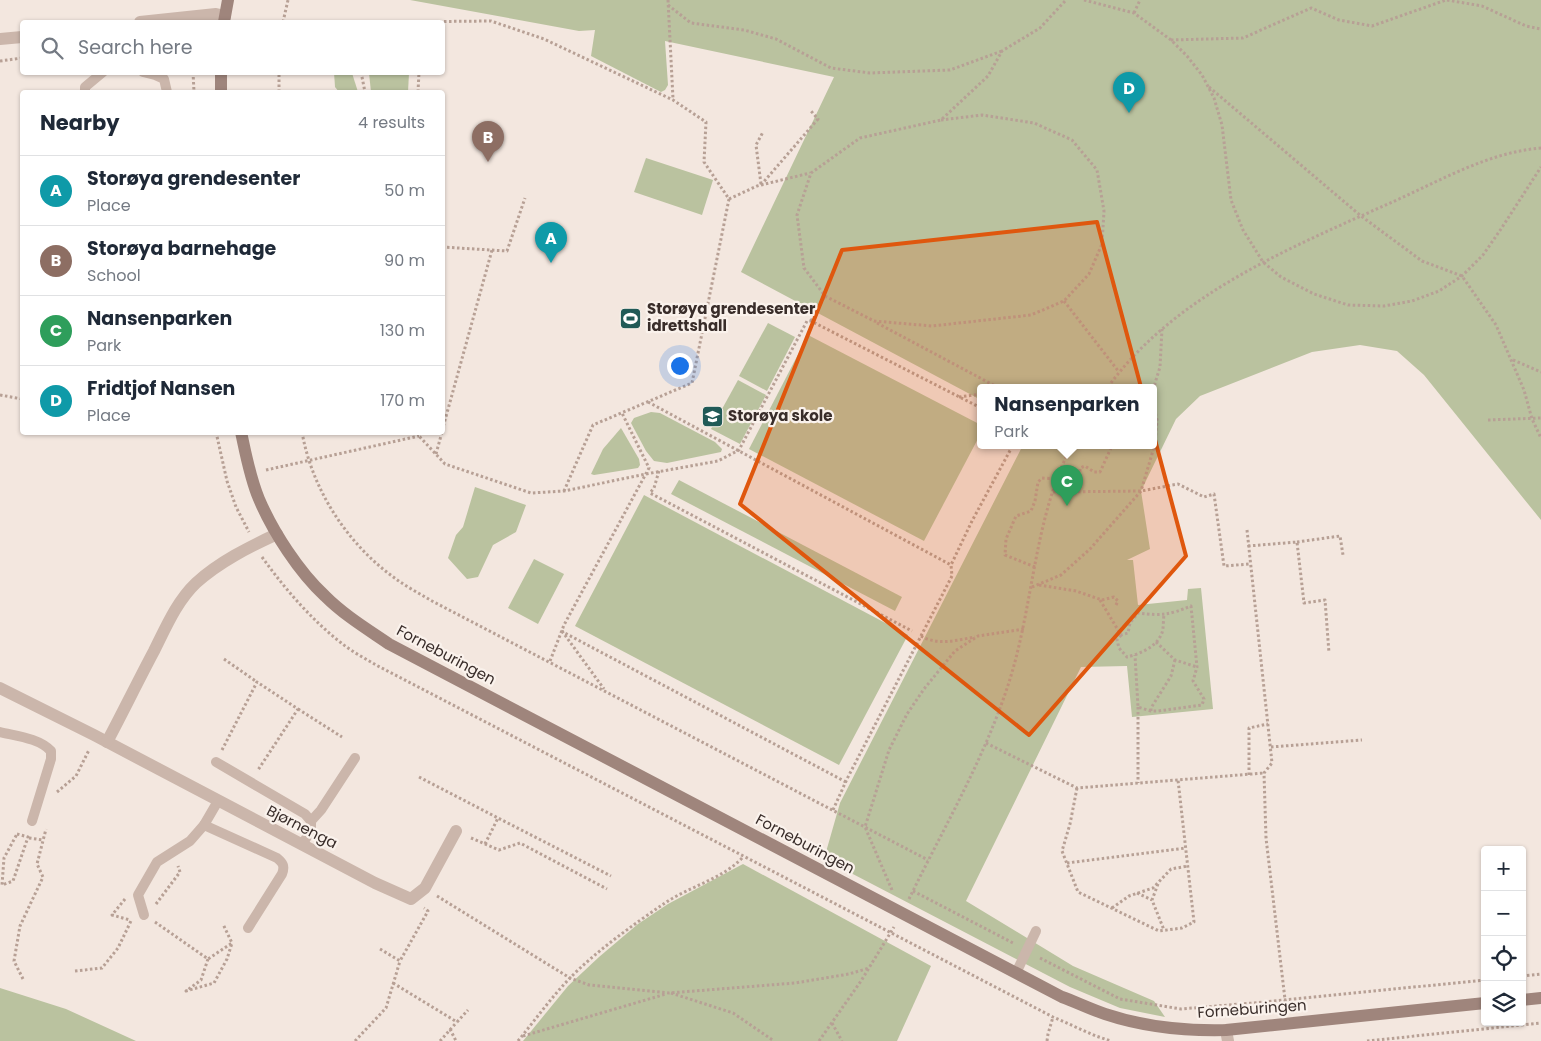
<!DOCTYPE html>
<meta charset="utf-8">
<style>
:root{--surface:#fff;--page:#f6f6f7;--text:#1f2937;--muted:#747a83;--line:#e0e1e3;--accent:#1a73e8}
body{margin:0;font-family:Poppins,sans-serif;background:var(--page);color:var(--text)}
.controls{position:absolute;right:15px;bottom:15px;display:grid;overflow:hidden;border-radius:5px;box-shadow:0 1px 4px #0004}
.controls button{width:45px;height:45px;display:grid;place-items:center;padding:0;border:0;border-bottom:1px solid var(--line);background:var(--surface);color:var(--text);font:25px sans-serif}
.you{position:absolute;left:679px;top:365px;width:18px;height:18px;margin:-12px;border:4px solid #fff;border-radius:50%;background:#1a73e8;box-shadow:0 0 0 8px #1a73e833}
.badge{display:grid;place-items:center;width:32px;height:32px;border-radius:50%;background:var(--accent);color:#fff;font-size:16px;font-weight:700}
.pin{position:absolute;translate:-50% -41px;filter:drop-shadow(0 1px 2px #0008)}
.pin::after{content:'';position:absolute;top:26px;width:18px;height:15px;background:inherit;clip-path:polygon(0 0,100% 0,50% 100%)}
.popup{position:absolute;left:977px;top:384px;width:180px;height:65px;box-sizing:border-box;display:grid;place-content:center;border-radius:5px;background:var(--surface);filter:drop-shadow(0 1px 4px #0005);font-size:16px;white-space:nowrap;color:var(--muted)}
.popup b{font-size:19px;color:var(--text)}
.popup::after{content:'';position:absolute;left:50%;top:100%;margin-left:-10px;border:10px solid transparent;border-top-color:var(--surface)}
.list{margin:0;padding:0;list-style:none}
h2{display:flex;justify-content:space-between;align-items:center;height:65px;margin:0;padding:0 20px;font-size:21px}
h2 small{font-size:16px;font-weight:400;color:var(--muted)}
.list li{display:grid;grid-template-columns:32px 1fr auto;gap:15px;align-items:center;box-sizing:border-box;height:70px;padding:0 20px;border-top:1px solid var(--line)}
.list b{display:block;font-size:19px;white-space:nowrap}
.list p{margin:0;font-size:16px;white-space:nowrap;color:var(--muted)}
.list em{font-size:16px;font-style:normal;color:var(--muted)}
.icon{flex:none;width:28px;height:28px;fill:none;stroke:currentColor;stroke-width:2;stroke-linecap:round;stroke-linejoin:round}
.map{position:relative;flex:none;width:1541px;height:1041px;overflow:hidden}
.search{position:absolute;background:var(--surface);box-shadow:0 1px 4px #0004;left:20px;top:20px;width:425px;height:55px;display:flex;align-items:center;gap:12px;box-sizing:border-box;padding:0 18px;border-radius:5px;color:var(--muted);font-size:19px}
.panel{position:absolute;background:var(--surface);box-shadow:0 1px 4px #0004;left:20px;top:90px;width:425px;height:345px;border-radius:5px}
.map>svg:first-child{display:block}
</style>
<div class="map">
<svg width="1541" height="1041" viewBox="0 0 1541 1041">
<rect width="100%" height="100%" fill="#f3e7df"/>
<g fill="#bac29f">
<polygon points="410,0 1541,0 1541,520 1424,375 1397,351 1360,345 1312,352 1200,396 1176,419 1141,491 1150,549 1127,560 1133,560 1138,605 1187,600 1188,589 1201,588 1213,709 1132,717 1127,666 1081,667 966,901 1073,966 1154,1001 1165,1017 1120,1008 1070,987 824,859 840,803 1023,445 1153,445 1153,387 981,387 981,400 741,272 834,77 665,41 668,85 665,90 661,92 591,56 595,30 579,31"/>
<polygon points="334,72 352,73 358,92 339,92 335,87"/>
<polygon points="369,73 409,73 408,92 371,92"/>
<polygon points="646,158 713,180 702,215 634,192"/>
<polygon points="768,323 795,337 767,391 739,376"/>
<polygon points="808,335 981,425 981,433 924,541 749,449"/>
<polygon points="738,380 766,395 740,444 711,429"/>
<polygon points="651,412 660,413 715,442 722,449 721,452 667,463 654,461 646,451 631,423 634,418"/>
<polygon points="621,428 639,459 640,465 638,468 594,475 591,474 603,449"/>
<polygon points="679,480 902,597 895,611 671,494"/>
<polygon points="475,487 526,505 516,532 493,545 478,577 467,579 448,558 456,535 463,527"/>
<polygon points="644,495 908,635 839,765 575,626"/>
<polygon points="534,559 564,574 538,624 508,608"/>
<polygon points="743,864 931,966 897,1041 523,1041 568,986 599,957 638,924 668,904"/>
<polygon points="0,988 66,1009 136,1041 0,1041"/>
</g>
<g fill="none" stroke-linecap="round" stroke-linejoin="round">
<g stroke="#b7a095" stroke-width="3" stroke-dasharray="2.5 2.5" stroke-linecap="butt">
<polyline points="668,0 673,99"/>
<polyline points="1084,0 1134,13 1171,40 1187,56 1202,75 1214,98 1222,125 1231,200 1243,230 1263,262 1281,277 1314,294 1348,305 1384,306 1412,301 1439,291 1462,276 1483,255 1501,229 1541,167"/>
<polyline points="1447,0 1482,6 1526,26 1541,29"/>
<polyline points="668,5 691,23 744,30 776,39 831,68 870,73 950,70 1002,51"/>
<polyline points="1134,13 1140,0"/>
<polyline points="283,22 288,0"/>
<polyline points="389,22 491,21 544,39 673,100 706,122 704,162 729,199 692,383 593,425 564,491"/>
<polyline points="1171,40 1243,38 1311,8 1339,20 1372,26 1446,0"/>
<polyline points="0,61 22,58"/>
<polyline points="193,72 194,92"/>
<polyline points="361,72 365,92"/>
<polyline points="1209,87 1361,216 1422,261 1462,276 1496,325 1524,390 1532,419 1541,438"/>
<polyline points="279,92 279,72"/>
<polyline points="418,92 419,72"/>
<polyline points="941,120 982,115 1034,123 1072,140 1097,170 1104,211 1102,244 1089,274 1064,301 1031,315 932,326 874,321 825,296 804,268 797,215 811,173 860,138 941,120 988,76 1002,51 1040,28 1066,0"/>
<polyline points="761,184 756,145 763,132"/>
<polyline points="761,185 818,119 811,111"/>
<polyline points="729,199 757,186 810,173"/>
<polyline points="442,247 507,251 525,198"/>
<polyline points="1064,301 1119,372"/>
<polyline points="811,321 825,296"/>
<polyline points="877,323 997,387"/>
<polyline points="1513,360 1541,372"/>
<path d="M1108 387C1177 292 1295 246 1399 199 1445 178 1491 152 1541 148"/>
<polyline points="1153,390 1160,367 1162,329"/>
<polyline points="0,395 22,399"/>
<polyline points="959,397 981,394"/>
<polyline points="648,402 951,565"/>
<polyline points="1488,420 1541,418"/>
<polyline points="442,431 492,250"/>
<polyline points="216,432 227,481 236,507 249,532"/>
<path d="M302 432C312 490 348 545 396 579 407 587 420 594 432 601L928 860"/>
<polyline points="418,432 419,436 445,464 531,493 564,491 646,474 718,461 739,450 807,321 811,321 981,408"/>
<polyline points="436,454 442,432"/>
<polyline points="266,470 419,436"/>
<polyline points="659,471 654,488 650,493 912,631"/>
<polyline points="1053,492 1141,491 1178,484 1204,497 1214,494 1224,566 1250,564"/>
<polyline points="1247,530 1272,763 1264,773 1266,838 1286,1008"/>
<polyline points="1297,542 1340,536 1343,555"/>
<polyline points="1248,546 1297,542 1304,603 1325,600 1329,653"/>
<path d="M262 557C285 589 310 618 340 642 351 651 364 658 376 665L1053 1017 1096 1036 1111 1041"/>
<polyline points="1035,567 1005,555 1006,539 1016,516 1031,511 1035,501 1038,482 1042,478 1078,480 1080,476 1080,468 1085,466 1094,472 1100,472 1111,448 1114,445"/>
<polyline points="1039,585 1076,591 1102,600 1114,597 1118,601 1116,605"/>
<polyline points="1032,587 1061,575 1090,549 1141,491 1155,444 1157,420 1153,402"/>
<path d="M1100 600 1121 635 1128 633 1130 623 1138 613C1163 616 1168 615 1191 606L1197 667 1193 681 1204 699 1202 705 1158 711H1151L1138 707 1135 655"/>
<polyline points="561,631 846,782"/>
<polyline points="562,631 604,689"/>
<path d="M1121 635 1117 640 1119 648 1127 657C1139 654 1155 648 1161 635 1164 630 1163 621 1164 615"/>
<path d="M921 636C938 646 957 640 975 637"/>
<polyline points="1156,642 1175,660 1197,667"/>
<polyline points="224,659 257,682"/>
<polyline points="550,661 564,625 649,468 622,413"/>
<polyline points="1138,707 1138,783"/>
<polyline points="298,709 342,737"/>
<polyline points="1151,711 1151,708 1171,676 1175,660"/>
<polyline points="986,743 1077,788 1264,773"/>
<polyline points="1271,747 1362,740"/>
<polyline points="222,750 257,682 298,709 258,770"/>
<polyline points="1249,775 1249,728 1268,724"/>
<polyline points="419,777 498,818"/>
<polyline points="1077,788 1070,824 1062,851 1078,892 1159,931 1182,928 1194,922 1178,780"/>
<polyline points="57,792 76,776 89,750"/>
<polyline points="833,810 847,779 952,576 951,565 972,521 1013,445"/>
<polygon points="17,834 28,837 13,881 2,885 4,858"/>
<polyline points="29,838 43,840"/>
<polyline points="471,838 499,850 520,843 607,889"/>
<polyline points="485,844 498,818 611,876"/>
<polyline points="1067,863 1186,848"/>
<polyline points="1158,884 1152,900 1164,930"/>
<polyline points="892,890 865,827 889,750 907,714 924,689 955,651 978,636 1024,629"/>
<polyline points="913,891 1015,944"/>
<polyline points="1137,893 1152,900"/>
<polyline points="437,896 570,978 589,985 669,993 795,983 849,974 869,968"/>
<polyline points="125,899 112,915 130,920"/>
<path d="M909 899C944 827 986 756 1010 679 1034 602 1034 517 1072 445"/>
<polyline points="156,904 180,872 178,866"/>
<polyline points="1112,908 1129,896 1153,888 1171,869 1188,866"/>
<polyline points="155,922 208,959 232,943 223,924"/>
<polyline points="380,949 400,961 428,911 424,908"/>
<polyline points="1040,958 1120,999 1181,1009 1253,1003 1485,980"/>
<polyline points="208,959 201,980 186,991 214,983 227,959 232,943"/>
<polyline points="75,971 102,968 118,948 131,921"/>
<polyline points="1522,976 1541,974"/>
<polyline points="23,979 14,961 20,926 43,877 37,864 46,829"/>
<polyline points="393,983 457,1022 468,1010"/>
<polyline points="671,993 733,1013 774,1041"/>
<polyline points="832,1023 842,1041"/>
<polyline points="450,1029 456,1041"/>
<polyline points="523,1036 666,994"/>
<polyline points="355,1041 386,1008 400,961"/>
<polyline points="440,1041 457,1022"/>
<path d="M518 1041C535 1020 551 998 569 979 595 952 634 924 665 903 690 886 723 879 743 857"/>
<polyline points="819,1041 861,981 894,927"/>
<polyline points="1047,1041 1048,1034 1053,1017"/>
<polyline points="1367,1041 1541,1023"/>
</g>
<g stroke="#cbb6ab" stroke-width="10">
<polyline points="143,72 155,75 164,79 167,92"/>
<polyline points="85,92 85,87 103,72"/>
<path d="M0 732C16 736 39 738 51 751V759L32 821"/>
<polyline points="216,762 305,814 311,821 311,830 302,845"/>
<polyline points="311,821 321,810 355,758"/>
<path d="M204 825 277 858C283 863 285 866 282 874L248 928"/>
<polyline points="144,915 138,895 157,862 190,841 204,825 218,801"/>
<polyline points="1016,973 1036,931"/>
</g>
<g stroke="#cbb6ab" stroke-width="12">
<polyline points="140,22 216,14 225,16"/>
<polyline points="0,39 22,37"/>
<polyline points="0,688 94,735 375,883 411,899 425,888 456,831"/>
<path d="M107 742C123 712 138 681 154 651 166 627 177 601 196 583 219 562 249 547 277 534"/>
<polyline points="1226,1030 1228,1041"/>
</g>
<g stroke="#9f857c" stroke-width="12">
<polyline points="224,22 228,0"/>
<polyline points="221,72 221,92"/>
<path d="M241 432C246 455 250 478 259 499 273 532 299 572 325 596 344 615 367 629 389 644L1062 997C1076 1002 1090 1009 1105 1014 1144 1027 1185 1031 1226 1030L1485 1003"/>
<polyline points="1522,1000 1541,998"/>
</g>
</g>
<path fill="#df570e" fill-opacity="0.2" stroke="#df570e" stroke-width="4" stroke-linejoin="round" d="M1097 222 1186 556 1029 735 740 504 842 250Z"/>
<defs>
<symbol id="stadium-square" viewBox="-11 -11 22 22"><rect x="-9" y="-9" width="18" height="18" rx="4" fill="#205a57" stroke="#faf2ec"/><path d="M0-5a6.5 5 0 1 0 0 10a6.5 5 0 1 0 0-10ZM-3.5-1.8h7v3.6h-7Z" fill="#fff"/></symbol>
<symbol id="school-square" viewBox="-11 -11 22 22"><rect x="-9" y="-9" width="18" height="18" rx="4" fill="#205a57" stroke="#faf2ec"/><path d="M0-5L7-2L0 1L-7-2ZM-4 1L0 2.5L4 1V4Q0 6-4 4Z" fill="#fff"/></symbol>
</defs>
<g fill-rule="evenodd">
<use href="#stadium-square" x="618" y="306" width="25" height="25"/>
<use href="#school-square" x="700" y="404" width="25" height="25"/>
</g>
<g text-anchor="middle" stroke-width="4.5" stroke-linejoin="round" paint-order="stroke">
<g font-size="15" font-weight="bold" fill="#392d2a" stroke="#faf2ec" text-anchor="start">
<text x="647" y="314">Storøya grendesenter<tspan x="647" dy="17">idrettshall</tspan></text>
<text x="728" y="421">Storøya skole</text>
</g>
<g font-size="15" fill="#392d2a" stroke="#faf2ec">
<text transform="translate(446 655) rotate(28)" y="5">Forneburingen</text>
<text transform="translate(302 827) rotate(27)" y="5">Bjørnenga</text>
<text transform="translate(805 844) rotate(28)" y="5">Forneburingen</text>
<text transform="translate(1252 1009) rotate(-4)" y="5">Forneburingen</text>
</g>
</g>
</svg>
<div class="controls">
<button>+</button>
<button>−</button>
<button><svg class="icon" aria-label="locate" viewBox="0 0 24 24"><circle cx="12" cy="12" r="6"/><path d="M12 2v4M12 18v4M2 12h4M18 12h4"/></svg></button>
<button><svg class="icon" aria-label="layers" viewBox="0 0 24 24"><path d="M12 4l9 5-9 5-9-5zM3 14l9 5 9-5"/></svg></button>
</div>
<div class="you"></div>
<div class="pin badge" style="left:551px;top:263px;background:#0f9aa8">A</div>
<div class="pin badge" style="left:488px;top:162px;background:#8d6e63">B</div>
<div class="pin badge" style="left:1067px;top:506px;background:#2e9e5b">C</div>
<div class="popup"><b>Nansenparken</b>Park</div>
<div class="pin badge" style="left:1129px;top:113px;background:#0f9aa8">D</div>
<div class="search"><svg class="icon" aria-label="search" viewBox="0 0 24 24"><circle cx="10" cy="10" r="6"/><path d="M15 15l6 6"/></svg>Search here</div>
<section class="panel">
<h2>Nearby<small>4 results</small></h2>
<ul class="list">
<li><span class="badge" style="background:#0f9aa8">A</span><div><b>Storøya grendesenter</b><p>Place</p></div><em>50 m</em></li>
<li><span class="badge" style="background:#8d6e63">B</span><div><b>Storøya barnehage</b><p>School</p></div><em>90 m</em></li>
<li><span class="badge" style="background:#2e9e5b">C</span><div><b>Nansenparken</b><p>Park</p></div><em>130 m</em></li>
<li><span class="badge" style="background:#0f9aa8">D</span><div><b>Fridtjof Nansen</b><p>Place</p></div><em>170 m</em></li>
</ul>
</section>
</div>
